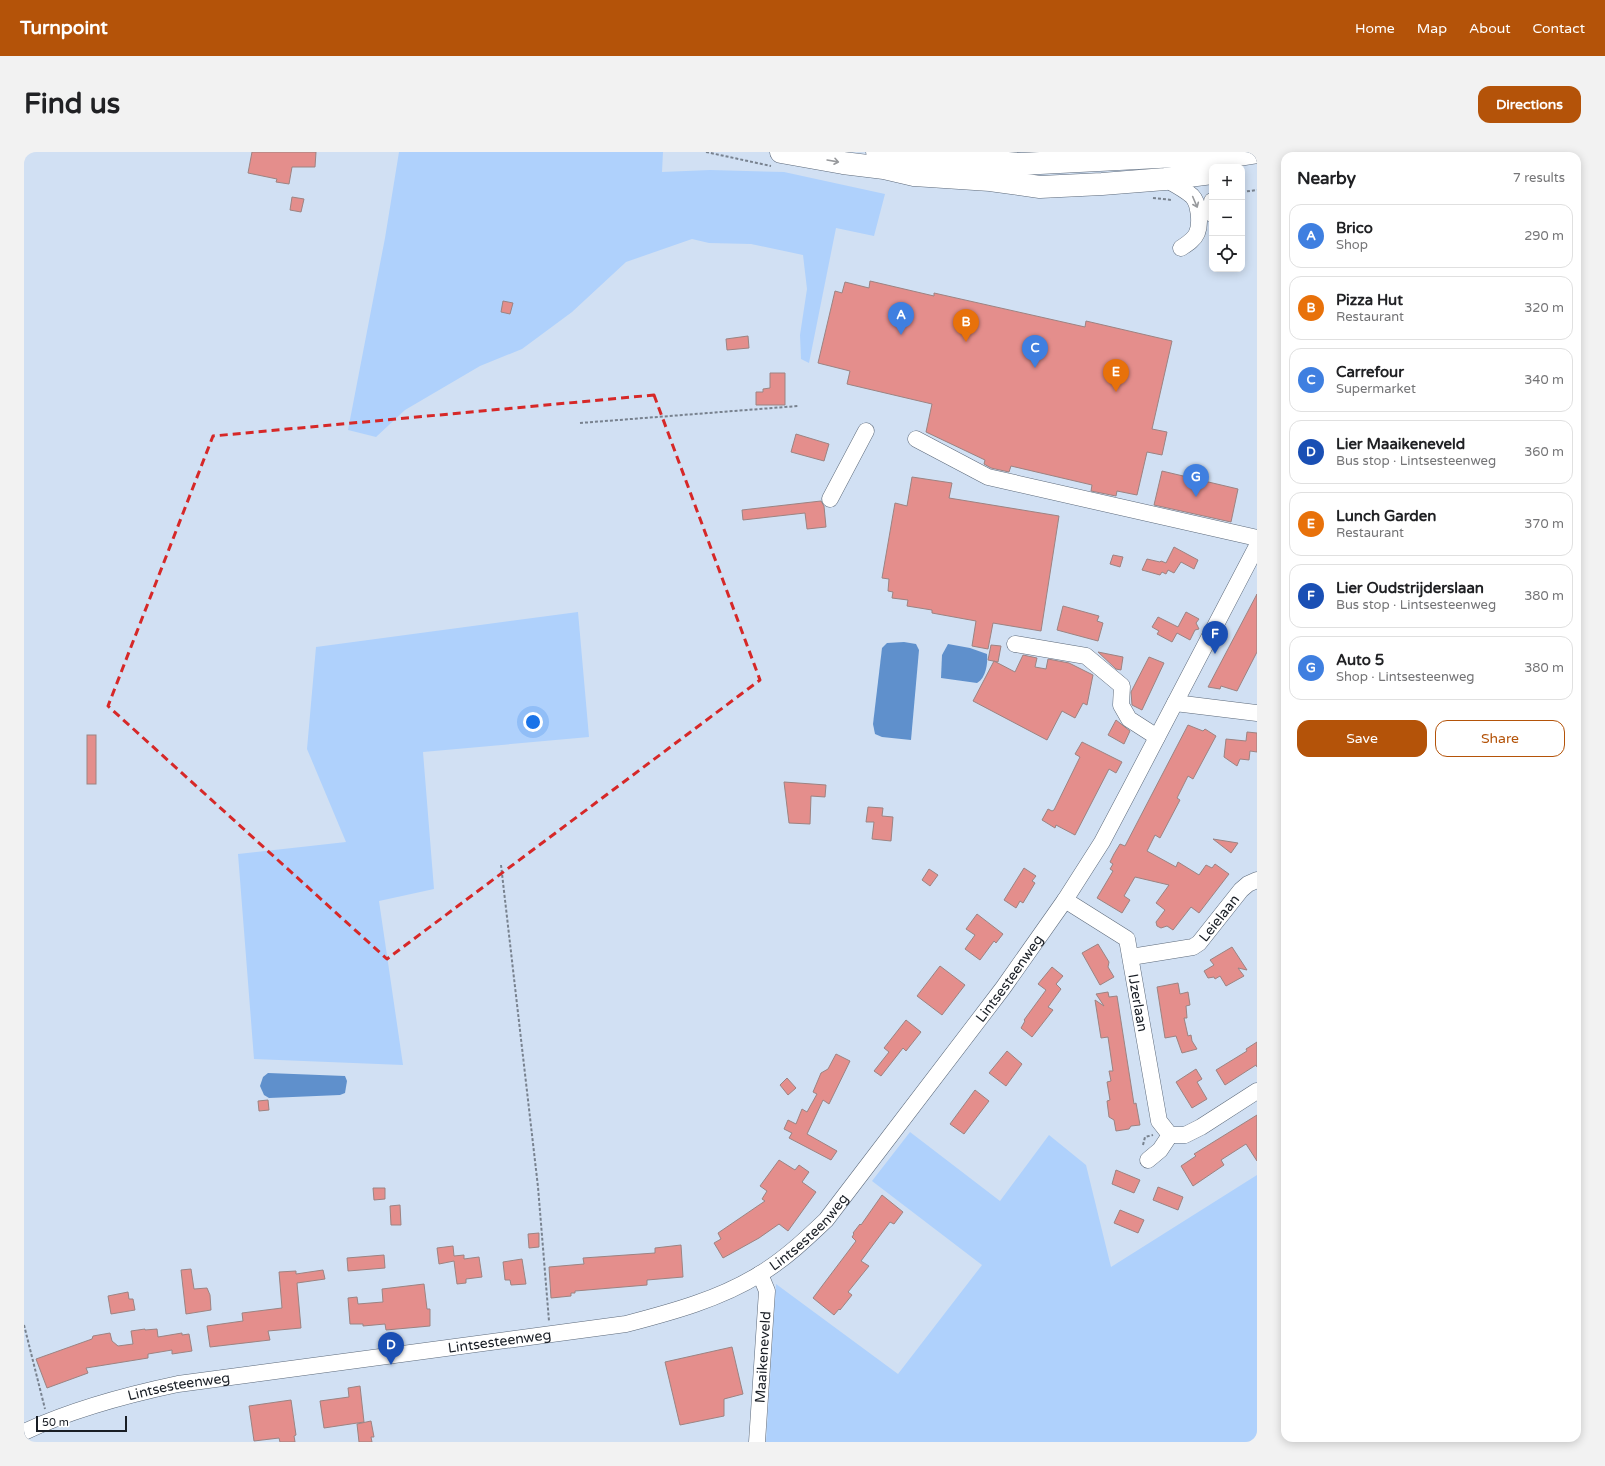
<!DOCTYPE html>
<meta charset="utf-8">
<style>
:root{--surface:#fff;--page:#f2f2f2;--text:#202124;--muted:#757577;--line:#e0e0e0;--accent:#b45309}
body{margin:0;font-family:"Varela Round",sans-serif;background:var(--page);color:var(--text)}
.controls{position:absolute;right:12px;top:12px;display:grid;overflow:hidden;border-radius:8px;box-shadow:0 2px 10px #0003}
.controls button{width:36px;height:36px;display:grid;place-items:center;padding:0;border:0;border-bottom:1px solid var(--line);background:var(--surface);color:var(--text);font:20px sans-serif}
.scale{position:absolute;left:12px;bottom:10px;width:91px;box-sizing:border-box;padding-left:4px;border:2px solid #191e25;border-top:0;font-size:11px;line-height:14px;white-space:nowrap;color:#191e25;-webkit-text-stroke:3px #fff;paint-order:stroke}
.you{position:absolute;left:509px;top:570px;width:14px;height:14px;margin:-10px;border:3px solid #fff;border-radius:50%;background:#1a73e8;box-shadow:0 0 0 6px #1a73e833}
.badge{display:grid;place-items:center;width:26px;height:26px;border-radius:50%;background:var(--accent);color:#fff;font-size:13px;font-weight:700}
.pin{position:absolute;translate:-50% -33px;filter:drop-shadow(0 1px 2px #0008)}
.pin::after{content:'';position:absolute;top:21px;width:14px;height:12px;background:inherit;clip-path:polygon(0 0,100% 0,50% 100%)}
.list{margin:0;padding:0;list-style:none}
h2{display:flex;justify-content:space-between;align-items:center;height:52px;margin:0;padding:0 16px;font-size:17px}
h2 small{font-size:13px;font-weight:400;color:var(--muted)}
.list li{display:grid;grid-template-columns:26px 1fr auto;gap:12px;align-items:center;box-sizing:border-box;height:64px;margin:0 8px 8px;padding:0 8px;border:1px solid var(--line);border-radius:12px}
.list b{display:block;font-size:15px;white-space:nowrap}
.list p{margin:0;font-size:13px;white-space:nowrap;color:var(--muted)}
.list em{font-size:13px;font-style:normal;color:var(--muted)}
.actions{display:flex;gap:8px;padding:12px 16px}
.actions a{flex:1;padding:9px 0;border:1px solid var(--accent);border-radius:12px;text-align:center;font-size:14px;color:var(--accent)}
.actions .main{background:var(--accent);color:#fff}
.icon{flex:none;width:22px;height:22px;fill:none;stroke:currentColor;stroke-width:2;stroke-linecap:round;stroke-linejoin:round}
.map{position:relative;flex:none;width:1233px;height:1290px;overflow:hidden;border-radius:12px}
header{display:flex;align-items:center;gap:24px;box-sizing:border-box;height:56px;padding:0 20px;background:var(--accent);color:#fff}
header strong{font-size:19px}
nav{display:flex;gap:22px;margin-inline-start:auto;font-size:14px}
.intro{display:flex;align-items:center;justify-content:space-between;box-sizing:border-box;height:96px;padding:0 24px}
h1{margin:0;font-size:28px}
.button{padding:10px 18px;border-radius:12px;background:var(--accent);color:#fff;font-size:14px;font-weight:700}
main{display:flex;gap:24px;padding:0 24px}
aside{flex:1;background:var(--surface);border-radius:12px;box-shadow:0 2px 10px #0003}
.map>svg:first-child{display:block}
</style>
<header>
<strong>Turnpoint</strong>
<nav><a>Home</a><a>Map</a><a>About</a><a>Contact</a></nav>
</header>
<div class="intro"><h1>Find us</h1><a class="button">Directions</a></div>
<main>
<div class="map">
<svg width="1233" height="1290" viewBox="0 0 1233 1290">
<rect width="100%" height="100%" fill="#d1e0f3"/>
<g fill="#afd1fc">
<polygon points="375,0 639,0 638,20 686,18 760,20 861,42 850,84 812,76 785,211 777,207 776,183 783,137 779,103 727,92 685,91 668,87 602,110 548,160 498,197 456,214 381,258 352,285 324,278 361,86"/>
<polygon points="554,460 565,585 399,600 410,737 355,749 379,913 230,907 214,702 322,690 283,597 292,495"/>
<polygon points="886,980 976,1049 1025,983 1062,1013 1087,1115 1233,1023 1233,1290 742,1290 752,1132 874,1222 958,1113 848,1029"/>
</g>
<g fill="#5f90cc">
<polygon points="880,490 892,492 895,498 887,588 858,585 851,582 849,572 858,496 863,491"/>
<path d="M924 492 946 496 963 502C964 511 962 526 953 531L917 526 918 503Z"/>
<polygon points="244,921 321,924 323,929 321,941 316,943 245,946 240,943 236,934 239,925"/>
</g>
<g fill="#e48e8c" stroke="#9c8382">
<polygon points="228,0 292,0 291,15 268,15 265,32 252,30 253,27 224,21"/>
<polygon points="268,45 280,47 277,60 266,58"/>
<polygon points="846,129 910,144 910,141 1061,175 1062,169 1148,189 1128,277 1143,280 1138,303 1123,300 1113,343 1093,339 1092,344 1067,339 1068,333 987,314 985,320 967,316 960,312 961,308 902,280 908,252 823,232 826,219 794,211 811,139 818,141 821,130 845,136"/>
<polygon points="479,149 489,151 486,162 477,160"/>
<polygon points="724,184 725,196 703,198 702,187"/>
<polygon points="746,221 761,221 761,253 732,253 732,240 739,240 739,237 746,236"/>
<polygon points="772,282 805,292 800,309 767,300"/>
<polygon points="1138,319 1214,337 1207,370 1130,353"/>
<polygon points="888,325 928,331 925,346 1035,364 1017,479 969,471 964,497 948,494 952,469 908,461 908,458 883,454 884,448 868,446 869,440 864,439 865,427 858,426 871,351 883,354"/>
<polygon points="797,349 800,354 802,375 783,377 781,361 719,368 718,358"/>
<polygon points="1150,395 1174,408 1170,417 1157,410 1150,421 1144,418 1142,422 1138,420 1136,423 1118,418 1123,407 1136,410 1137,409 1142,411"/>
<polygon points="1089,403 1099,405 1096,415 1086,412"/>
<polygon points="1233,442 1233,500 1213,539 1197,534 1196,537 1184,535"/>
<polygon points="1039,454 1075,464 1073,469 1079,471 1074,489 1033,478"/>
<polygon points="1162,460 1175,467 1172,471 1175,477 1171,478 1166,488 1153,481 1148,490 1133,482 1135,479 1128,475 1134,465 1154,475"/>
<polygon points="967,493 977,494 974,510 964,508"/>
<polygon points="1074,500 1099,505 1097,518 1092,517"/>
<polygon points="999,503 1013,506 1011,515 1022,517 1024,507 1045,511 1069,523 1063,553 1059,551 1051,566 1038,559 1023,588 949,549 970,509 991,520"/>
<polygon points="1125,505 1140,511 1118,558 1108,553 1107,540"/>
<polygon points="1092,568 1106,579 1100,592 1084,583"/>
<polygon points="1164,573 1179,579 1181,577 1192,584 1169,627 1164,624 1153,646 1156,648 1136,686 1131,683 1123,699 1152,715 1154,710 1175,723 1182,713 1188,716 1191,712 1205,722 1175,761 1167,755 1149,778 1143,774 1137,776 1133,774 1132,770 1141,758 1132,751 1145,733 1111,725 1100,744 1106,748 1098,761 1073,746 1089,719 1086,717 1089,712 1086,710 1090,702 1096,692 1101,694"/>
<polygon points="1223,580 1233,581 1233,600 1226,599 1225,608 1216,607 1213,614 1200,605 1202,587 1222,589"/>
<rect x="63" y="583" width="9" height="49"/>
<polygon points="1058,590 1098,610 1092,621 1085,617 1051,683 1032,673 1031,676 1018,668 1024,657 1028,659 1030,658 1056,605 1051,602"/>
<polygon points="760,630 802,633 801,645 787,644 786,672 765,671"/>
<polygon points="844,655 859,656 858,664 869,665 867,689 848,687 850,670 842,670"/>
<polygon points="1189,687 1214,691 1207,701"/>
<polygon points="1000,716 1012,724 1008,729 1011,731 999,751 996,749 992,756 980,748"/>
<polygon points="905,717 914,723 906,734 898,728"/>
<polygon points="953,762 979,782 972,791 970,789 956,808 941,797 951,783 942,777"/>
<polygon points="1074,792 1085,810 1084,815 1090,825 1076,833 1058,801"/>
<polygon points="1208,795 1223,818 1214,816 1220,824 1202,834 1196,824 1191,827 1190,825 1184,826 1180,819 1190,813 1186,808"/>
<polygon points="916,814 941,833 918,863 893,844"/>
<polygon points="1028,815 1039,824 1032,832 1037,837 1024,855 1029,858 1008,885 997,876 1001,869 1000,868 1022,838 1014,832"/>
<polygon points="1154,831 1156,842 1164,840 1166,853 1162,854 1163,866 1160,866 1164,884 1167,883 1168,889 1173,897 1158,901 1152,884 1141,886 1133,835"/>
<polygon points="1084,840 1085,845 1093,844 1110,952 1112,951 1116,973 1107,974 1105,977 1092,979 1090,968 1085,965 1083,949 1086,948 1083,930 1087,929 1085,919 1089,919 1084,885 1077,886 1071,848 1080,854 1072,842"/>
<polygon points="882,868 897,880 882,899 879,896 857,924 850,919 865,900 860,896"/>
<polygon points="1233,890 1233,915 1232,913 1201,933 1192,918 1223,899 1222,897"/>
<polygon points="983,899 998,912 982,934 965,921"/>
<polygon points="812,902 826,909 805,952 799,948 783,982 813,999 807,1008 765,986 768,981 760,977 764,968 772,972 778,957 783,960 793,942 789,940 797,921 804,917"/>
<polygon points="1172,917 1178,927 1173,930 1183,947 1168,956 1152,930"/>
<polygon points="763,926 772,936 764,943 756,933"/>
<polygon points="951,938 965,949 940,982 926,972"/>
<polygon points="244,948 245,958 235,959 234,949"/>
<polygon points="1233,963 1233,1009 1222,992 1197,1008 1200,1013 1169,1034 1157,1014 1172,1004 1170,1002"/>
<polygon points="755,1008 771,1018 775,1013 785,1020 778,1030 792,1040 764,1079 755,1072 735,1086 699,1106 690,1091 697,1087 694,1081 741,1049 738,1047 743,1039 736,1034"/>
<polygon points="1092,1018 1116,1028 1110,1041 1088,1032"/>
<polygon points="1134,1035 1159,1045 1154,1058 1129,1048"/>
<polygon points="349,1036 361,1036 361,1047 350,1048"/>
<polygon points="858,1043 879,1060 870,1072 866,1070 837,1109 845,1114 824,1140 828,1143 816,1158 815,1157 810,1163 789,1146 832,1089 828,1085 830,1082 829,1081 836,1072 837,1073"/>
<polygon points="376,1053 377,1073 367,1073 366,1054"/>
<polygon points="1096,1058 1120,1068 1114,1081 1090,1071"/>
<polygon points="515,1081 515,1095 505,1096 504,1082"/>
<polygon points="657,1093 659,1125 623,1128 623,1133 551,1139 551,1141 547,1141 547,1144 527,1146 525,1115 560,1112 559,1106 631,1101 631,1096"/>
<polygon points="429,1094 430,1104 440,1103 440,1107 455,1105 458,1125 442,1127 442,1131 433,1132 430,1109 415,1112 413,1096"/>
<polygon points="360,1103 361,1116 324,1119 323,1106"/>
<polygon points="498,1107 502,1132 487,1133 486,1128 481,1128 479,1110"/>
<polygon points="167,1117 170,1137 183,1136 186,1143 187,1158 162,1162 157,1118"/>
<polygon points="299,1118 301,1127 273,1131 277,1176 244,1179 246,1188 186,1195 183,1174 219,1169 218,1161 258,1156 255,1120 272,1119 272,1122"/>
<polygon points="400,1132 403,1157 406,1157 406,1174 362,1178 361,1172 339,1174 339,1172 326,1172 324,1146 333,1145 334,1152 359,1150 358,1137"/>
<polygon points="104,1140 105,1147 109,1147 111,1158 87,1162 84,1144"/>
<polygon points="121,1177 121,1178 133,1177 134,1185 158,1181 158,1183 165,1182 168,1199 148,1202 148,1198 124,1202 124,1206 62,1216 64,1221 23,1236 12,1207 68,1187 69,1184 86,1181 88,1189 94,1194 109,1192 107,1179"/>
<polygon points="708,1195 719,1242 700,1247 700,1264 656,1273 641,1210"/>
<polygon points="336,1234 340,1270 300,1276 296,1249 325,1245 324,1236"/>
<polygon points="267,1248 272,1283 270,1284 271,1290 256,1290 255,1286 230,1289 225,1254"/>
<polygon points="347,1269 350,1285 347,1285 348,1290 335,1290 333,1272"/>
</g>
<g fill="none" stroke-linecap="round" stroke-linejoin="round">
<defs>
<g id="minor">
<path d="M1141 27C1150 32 1160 37 1168 44 1175 51 1177 71 1173 81 1170 88 1163 92 1157 96"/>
<polyline points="1188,49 1188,62"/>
<polyline points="892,287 964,325 1233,386"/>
<polyline points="806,347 842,279"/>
<polyline points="991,492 1062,504 1098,534 1097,553 1105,567 1133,585"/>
<polyline points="1151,551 1233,561"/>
<path id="s1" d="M1041 748 1103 787 1135 969 1146 983H1161L1177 975 1233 939"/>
<path id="s2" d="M1107 805 1169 795 1175 791 1217 738 1224 732 1233 728"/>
<polyline points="1124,1008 1136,998 1146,983"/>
<path id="s3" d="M0 1280C49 1257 102 1243 154 1232L602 1172C648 1160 696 1147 736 1122 761 1107 782 1087 802 1068L979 836 1041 748 1078 690 1106 637 1233 394"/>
<path id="s4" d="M733 1290 743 1139 736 1122"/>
</g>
<g id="highway">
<polyline points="757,0 819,11 860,16 890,23 966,28 1016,35 1078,32 1141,27 1188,21"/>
<polyline points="853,0 996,12 1154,4 1179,0"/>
<polyline points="1165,11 1233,0"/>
</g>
</defs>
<use href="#minor" stroke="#5c697a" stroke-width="17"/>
<use href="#highway" stroke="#5c697a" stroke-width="23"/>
<g stroke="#78828f" stroke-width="2" stroke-dasharray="3 2" stroke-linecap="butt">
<polyline points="682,0 747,14"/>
<polyline points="1218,40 1233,38"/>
<polyline points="1129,46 1148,48"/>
<polyline points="556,271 774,254"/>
<polyline points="477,713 514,1035 525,1169"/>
<polyline points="1119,993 1121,985 1129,983"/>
<polyline points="0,1173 21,1257"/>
</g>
<use href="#minor" stroke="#fff" stroke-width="16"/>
<use href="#highway" stroke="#fff" stroke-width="22"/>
</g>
<defs><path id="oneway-shaft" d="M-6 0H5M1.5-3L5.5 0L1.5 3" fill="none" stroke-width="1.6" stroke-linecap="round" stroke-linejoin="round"/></defs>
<g stroke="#989a9d">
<use href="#oneway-shaft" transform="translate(809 9) rotate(10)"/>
<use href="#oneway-shaft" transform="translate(1171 50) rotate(67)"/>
</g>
<path fill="none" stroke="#d62828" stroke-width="3" stroke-dasharray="8 5" stroke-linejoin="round" d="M630 243 736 528 363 807 84 554 189 284Z"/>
<g text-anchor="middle" stroke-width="3" stroke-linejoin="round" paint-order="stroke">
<g font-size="14" fill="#191e25" stroke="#fff">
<text dy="5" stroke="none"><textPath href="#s2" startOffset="102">Leielaan</textPath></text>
<text dy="5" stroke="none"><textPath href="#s3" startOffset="1146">Lintsesteenweg</textPath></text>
<text dy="5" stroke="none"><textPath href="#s1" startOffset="138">IJzerlaan</textPath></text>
<text dy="5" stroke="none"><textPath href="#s3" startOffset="822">Lintsesteenweg</textPath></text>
<text dy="5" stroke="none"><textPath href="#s3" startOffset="486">Lintsesteenweg</textPath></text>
<text dy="5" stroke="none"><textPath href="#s4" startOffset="85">Maaikeneveld</textPath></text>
<text dy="5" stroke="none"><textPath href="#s3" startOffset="162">Lintsesteenweg</textPath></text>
</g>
</g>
</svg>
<div class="controls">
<button>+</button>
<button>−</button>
<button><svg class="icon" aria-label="locate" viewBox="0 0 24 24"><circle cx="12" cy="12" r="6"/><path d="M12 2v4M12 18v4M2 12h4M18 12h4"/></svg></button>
</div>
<div class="scale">50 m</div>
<div class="you"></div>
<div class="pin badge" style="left:877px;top:183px;background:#3f7fe0">A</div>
<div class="pin badge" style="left:942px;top:190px;background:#e8710a">B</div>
<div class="pin badge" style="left:1011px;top:216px;background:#3f7fe0">C</div>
<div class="pin badge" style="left:367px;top:1213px;background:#1a4fb4">D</div>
<div class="pin badge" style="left:1092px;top:240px;background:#e8710a">E</div>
<div class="pin badge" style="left:1191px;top:502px;background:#1a4fb4">F</div>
<div class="pin badge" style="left:1172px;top:345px;background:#3f7fe0">G</div>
</div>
<aside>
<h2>Nearby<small>7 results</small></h2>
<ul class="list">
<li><span class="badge" style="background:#3f7fe0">A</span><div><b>Brico</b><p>Shop</p></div><em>290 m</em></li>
<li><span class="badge" style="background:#e8710a">B</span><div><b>Pizza Hut</b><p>Restaurant</p></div><em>320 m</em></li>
<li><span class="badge" style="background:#3f7fe0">C</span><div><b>Carrefour</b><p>Supermarket</p></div><em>340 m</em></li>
<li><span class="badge" style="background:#1a4fb4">D</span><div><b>Lier Maaikeneveld</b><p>Bus stop · Lintsesteenweg</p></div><em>360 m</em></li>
<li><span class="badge" style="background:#e8710a">E</span><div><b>Lunch Garden</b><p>Restaurant</p></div><em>370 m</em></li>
<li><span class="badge" style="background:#1a4fb4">F</span><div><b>Lier Oudstrijderslaan</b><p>Bus stop · Lintsesteenweg</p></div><em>380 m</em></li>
<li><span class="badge" style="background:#3f7fe0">G</span><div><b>Auto 5</b><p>Shop · Lintsesteenweg</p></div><em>380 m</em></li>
</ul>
<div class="actions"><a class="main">Save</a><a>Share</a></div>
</aside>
</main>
